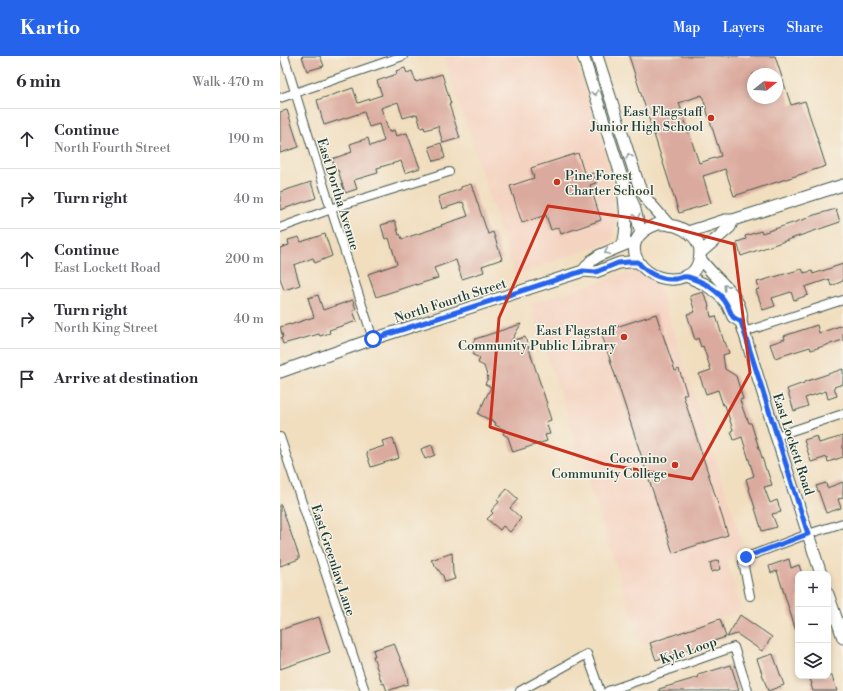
<!DOCTYPE html>
<meta charset="utf-8">
<style>
:root{--surface:#fff;--page:#f2f2f3;--text:#2b2b33;--muted:#7c7c81;--line:#e1e1e2;--accent:#2563eb}
body{margin:0;font-family:"Libre Bodoni",serif;background:var(--page);color:var(--text)}
.controls{position:absolute;right:12px;bottom:12px;display:grid;overflow:hidden;border-radius:8px;box-shadow:0 2px 6px #0003}
.controls button{width:36px;height:36px;display:grid;place-items:center;padding:0;border:0;border-bottom:1px solid var(--line);background:var(--surface);color:var(--text);font:20px sans-serif}
.compass{position:absolute;left:467px;top:12px;width:36px;height:36px;border-radius:50%;background:var(--surface);box-shadow:0 2px 6px #0003;rotate:72deg}
.stop{position:absolute;width:12px;height:12px;margin:-9px;border:3px solid #2563eb;border-radius:50%;background:#fff}
.stop.end{background:#2563eb;border-color:#fff;box-shadow:0 1px 4px #0008}
.list{margin:0;padding:0;list-style:none}
h2{display:flex;justify-content:space-between;align-items:center;height:52px;margin:0;padding:0 16px;font-size:17px}
h2 small{font-size:13px;font-weight:400;color:var(--muted)}
.list li{display:grid;grid-template-columns:26px 1fr auto;gap:12px;align-items:center;box-sizing:border-box;height:60px;padding:0 16px;border-top:1px solid var(--line)}
.list b{display:block;font-size:15px;white-space:nowrap}
.list p{margin:0;font-size:13px;white-space:nowrap;color:var(--muted)}
.list em{font-size:13px;font-style:normal;color:var(--muted)}
.icon{flex:none;width:22px;height:22px;fill:none;stroke:currentColor;stroke-width:2;stroke-linecap:round;stroke-linejoin:round}
.map{position:relative;flex:none;width:563px;height:635px;overflow:hidden}
header{display:flex;align-items:center;gap:24px;box-sizing:border-box;height:56px;padding:0 20px;background:var(--accent);color:#fff}
header strong{font-size:19px}
nav{display:flex;gap:22px;margin-inline-start:auto;font-size:14px}
main{display:flex}
aside{flex:1;background:var(--surface)}
.map>svg:first-child{display:block}
</style>
<header>
<strong>Kartio</strong>
<nav><a>Map</a><a>Layers</a><a>Share</a></nav>
</header>
<main>
<aside>
<h2>6 min<small>Walk · 470 m</small></h2>
<ul class="list">
<li><svg class="icon" aria-label="ahead" viewBox="0 0 24 24"><path d="M12 20V5M6 11l6-6 6 6"/></svg><div><b>Continue</b><p>North Fourth Street</p></div><em>190 m</em></li>
<li><svg class="icon" aria-label="right" viewBox="0 0 24 24"><path d="M7 20v-9h11M14 6l5 5-5 5"/></svg><div><b>Turn right</b></div><em>40 m</em></li>
<li><svg class="icon" aria-label="ahead" viewBox="0 0 24 24"><path d="M12 20V5M6 11l6-6 6 6"/></svg><div><b>Continue</b><p>East Lockett Road</p></div><em>200 m</em></li>
<li><svg class="icon" aria-label="right" viewBox="0 0 24 24"><path d="M7 20v-9h11M14 6l5 5-5 5"/></svg><div><b>Turn right</b><p>North King Street</p></div><em>40 m</em></li>
<li><svg class="icon" aria-label="arrive" viewBox="0 0 24 24"><path d="M6 21V4h12l-3 4 3 4H6"/></svg><div><b>Arrive at destination</b></div></li>
</ul>
</aside>
<div class="map">
<svg width="563" height="635" viewBox="0 0 563 635">
<rect width="100%" height="100%" fill="#f7f3e8"/>
<filter id="ink" filterUnits="userSpaceOnUse"><feTurbulence type="fractalNoise" baseFrequency=".025" numOctaves="2"/><feDisplacementMap in="SourceGraphic" scale="8" xChannelSelector="R" yChannelSelector="G"/><feConvolveMatrix kernelMatrix="1 2 1 2 8 2 1 2 1" color-interpolation-filters="sRGB"/></filter>
<filter id="wash" filterUnits="userSpaceOnUse"><feTurbulence type="fractalNoise" baseFrequency=".012" numOctaves="4" result="noise"/><feDisplacementMap in="SourceGraphic" scale="16" xChannelSelector="R" yChannelSelector="G"/><feGaussianBlur stdDeviation="0.9" result="paint"/><feColorMatrix in="noise" values="0 0 0 0 0 0 0 0 0 0 0 0 0 0 0 0 0 1.4 0 .05"/><feComposite in="paint" operator="in"/></filter>
<g filter="url(#wash)">
<rect width="100%" height="100%" fill="#f1debf"/>
<g fill="#f5d3c1">
<polygon points="168,0 294,0 323,88 337,157 331,185 235,219 164,1"/>
<polygon points="372,209 462,486 446,505 462,555 361,588 251,248"/>
</g>
<g id="blocks">
<g fill="#dbaa9e" fill-rule="evenodd">
<polygon points="22,0 40,0 44,10 27,15"/>
<path d="M349 0H495L511 49 525 45 546 110 454 140 445 113 423 120 431 147 399 157ZM473 18H497V42H473ZM422 39 441 100 419 107 399 47Z"/>
<polygon points="125,12 127,17 132,15 136,26 162,18 171,48 169,48 180,82 163,87 158,70 145,74 144,71 141,72 137,58 123,62 118,46 101,52 109,76 114,74 116,80 127,77 140,112 125,117 121,105 97,112 98,117 74,124 77,133 65,137 58,114 56,115 52,103 72,96 70,88 88,82 90,90 104,85 99,68 89,71 84,56 44,69 37,44 73,32 78,47 102,39 97,25 117,18 116,15"/>
<polygon points="7,54 19,91 0,97 0,56"/>
<polygon points="161,87 165,102 154,105 149,91"/>
<polygon points="298,97 305,120 313,117 316,127 310,129 321,164 281,178 279,171 271,174 266,159 242,167 230,130 254,122 251,112"/>
<polygon points="31,126 36,142 0,154 0,136"/>
<polygon points="191,128 208,178 213,176 222,203 202,210 204,216 182,223 176,204 154,212 158,222 136,229 136,228 96,241 88,218 117,208 109,182 105,183 101,169 115,165 119,179 120,178 122,183 162,170 161,169 188,160 183,146 162,153 158,141 181,133 181,131"/>
<polygon points="556,153 560,166 461,200 457,186 466,183 465,180 481,175 482,177 528,162 527,161"/>
<polygon points="45,178 52,200 35,207 33,202 14,209 20,229 4,234 0,222 0,192 9,189 8,184 19,181 21,186"/>
<polygon points="563,208 563,225 551,230 549,223 525,231 528,239 514,244 511,236 492,242 495,250 483,254 476,234 479,233 477,226 522,213 524,217 532,215 533,218"/>
<polygon points="423,236 428,247 431,261 436,260 444,286 445,286 449,297 443,299 445,313 456,320 463,343 460,344 466,362 467,362 469,367 471,367 486,414 487,414 492,429 484,431 490,447 497,444 501,456 492,458 497,471 482,475 466,423 474,420 462,381 454,384 451,375 453,374 445,349 443,349 438,334 426,338 419,318 431,314 423,290 421,291 418,282 415,284 407,258 415,256 410,240"/>
<polygon points="38,239 43,254 73,244 76,254 73,255 77,265 49,274 50,277 40,280 39,278 3,288 1,282 3,281 0,271 10,268 10,269 34,261 28,242"/>
<polygon points="376,258 395,315 399,313 407,338 403,339 448,479 393,497 321,276"/>
<polygon points="241,268 231,285 245,281 267,348 266,348 271,364 266,366 270,378 265,379 267,385 233,396 228,381 223,378 225,374 215,369 216,367 198,358 211,331 205,328 208,322 204,310 198,307 200,302 193,299 195,293 191,291 195,283"/>
<polygon points="537,269 539,277 563,269 563,284 531,294 530,291 495,302 490,288 505,283 504,280"/>
<polygon points="563,313 563,328 554,331 557,340 548,343 546,335 525,342 528,350 514,355 507,333 524,327 524,326"/>
<polygon points="537,380 539,387 563,380 563,401 548,406 547,401 531,406 524,384"/>
<polygon points="113,382 119,402 91,411 86,396 104,390 102,385"/>
<polygon points="152,389 155,399 145,403 141,393"/>
<polygon points="563,426 563,442 558,443 561,452 546,457 539,437 536,430 546,427 547,432"/>
<polygon points="227,433 238,443 230,452 241,462 236,469 230,476 223,470 220,474 207,463 213,457 211,455 219,446 217,444"/>
<polygon points="0,449 1,449 19,500 19,503 0,510"/>
<polygon points="172,497 173,517 175,523 165,526 163,520 151,504"/>
<polygon points="509,503 511,512 519,509 522,518 518,518 518,575 516,575 497,515 491,517 489,510"/>
<polygon points="438,504 441,513 432,516 430,507"/>
<polygon points="460,559 492,581 482,595 457,578 447,581"/>
<polygon points="39,561 50,596 0,613 0,574"/>
<polygon points="440,563 446,581 376,604 370,587"/>
<polygon points="114,587 127,620 128,628 107,635 104,627 102,628 93,600 95,600 93,594"/>
<polygon points="493,598 504,629 488,635 477,603"/>
<polygon points="451,609 459,635 379,635 379,633 419,621 418,619"/>
<polygon points="529,620 552,620 557,635 533,635 531,629 532,628"/>
</g>
</g>
</g>
<g filter="url(#ink)">
<use href="#blocks" fill-opacity="0" stroke="#3e5549" stroke-width="1"/>
<g fill="none" stroke-linecap="round" stroke-linejoin="round">
<defs>
<g id="street">
<polyline points="4,0 51,153 93,283"/>
<polyline points="0,42 123,0"/>
<polyline points="0,172 62,149 169,116"/>
<polyline points="464,276 563,244"/>
<polyline points="496,380 563,358"/>
<polyline points="0,381 85,635"/>
<polyline points="470,540 463,506 467,501 528,478 563,467"/>
<polyline points="240,635 307,598 320,635"/>
<polyline points="328,635 454,591 468,635"/>
</g>
<g id="secondary">
<polyline points="303,0 342,122 354,150 361,177"/>
<polyline points="317,0 359,130 368,145 389,169"/>
<path d="M378 168C399 167 428 181 418 207 416 213 412 218 406 220 369 236 327 185 378 168Z"/>
<polyline points="408,176 445,164 453,164 563,129"/>
<path d="M343 189C348 170 345 152 343 132"/>
<polyline points="420,197 450,171 453,164"/>
<path d="M420 202C431 220 457 235 461 256 462 259 461 263 461 266L496 380 541 518"/>
<polyline points="303,215 311,205 320,199 349,187"/>
<polyline points="406,220 424,228 438,237 447,248 453,261 461,266"/>
<polyline points="0,316 93,283 303,215 316,216 339,207 349,206 358,206"/>
<polyline points="548,538 563,582"/>
</g>
</defs>
<use href="#street" stroke="#3e5549" stroke-width="10"/>
<use href="#secondary" stroke="#3e5549" stroke-width="13"/>
<use href="#street" stroke="#fff" stroke-width="8"/>
<use href="#secondary" stroke="#fff" stroke-width="11"/>
</g>
<defs><path id="oneway-chevron" d="M-2-3.5L2.5 0L-2 3.5" fill="none" stroke-width="1.6" stroke-linecap="round" stroke-linejoin="round"/></defs>
<g stroke="#8f9e9a">
<use href="#oneway-chevron" transform="translate(315 37) rotate(72)"/>
<use href="#oneway-chevron" transform="translate(349 100) rotate(-109)"/>
<use href="#oneway-chevron" transform="translate(357 160) rotate(76)"/>
<use href="#oneway-chevron" transform="translate(327 196) rotate(156)"/>
<use href="#oneway-chevron" transform="translate(446 231) rotate(-132)"/>
</g>
</g>
<g fill="none" stroke-linecap="round" stroke-linejoin="round" filter="url(#ink)">
<path stroke="#2563eb" stroke-width="5" d="M93 283 303 215 316 216 338 207 349 206H358C367 218 382 224 396 223 400 222 404 220 408 221 421 225 436 233 444 244 448 249 450 256 453 261 455 263 459 264 461 266L528 478 466 501"/>
</g>
<path fill="none" stroke="#c8321e" stroke-width="3" stroke-linejoin="round" d="M268 150 359 163 454 188 470 317 412 423 324 408 210 371 219 262Z"/>
<g fill="#c8321e" stroke="#f7f3e8" stroke-width="1.5">
<circle cx="431" cy="62" r="4"/>
<circle cx="277" cy="126" r="4"/>
<circle cx="344" cy="281" r="4"/>
<circle cx="395" cy="409" r="4"/>
</g>
<g text-anchor="middle" stroke-width="3" stroke-linejoin="round" paint-order="stroke">
<g font-size="13" fill="#1f3d34" stroke="#f7f3e8" text-anchor="end">
<text x="423" y="60">East Flagstaff<tspan x="423" dy="15">Junior High School</tspan></text>
<text x="285" y="124" text-anchor="start">Pine Forest<tspan x="285" dy="15">Charter School</tspan></text>
<text x="336" y="279">East Flagstaff<tspan x="336" dy="15">Community Public Library</tspan></text>
<text x="387" y="407">Coconino<tspan x="387" dy="15">Community College</tspan></text>
</g>
<g font-size="13" fill="#1f3d34" stroke="#f7f3e8">
<text transform="translate(59 138) rotate(73)" y="5">East Dortha Avenue</text>
<text transform="translate(170 244) rotate(-18)" y="5">North Fourth Street</text>
<text transform="translate(514 388) rotate(72)" y="5">East Lockett Road</text>
<text transform="translate(54 504) rotate(72)" y="5">East Greenlaw Lane</text>
<text transform="translate(408 594) rotate(-19)" y="5">Kyle Loop</text>
</g>
</g>
</svg>
<div class="controls">
<button>+</button>
<button>−</button>
<button><svg class="icon" aria-label="layers" viewBox="0 0 24 24"><path d="M12 4l9 5-9 5-9-5zM3 14l9 5 9-5"/></svg></button>
</div>
<svg class="compass" viewBox="-18 -18 36 36"><path d="M0-13l5 13h-10z" fill="#e53935"/><path d="M0 13l5-13h-10z" fill="#7c7c81"/></svg>
<div class="stop" style="left:93px;top:283px"></div>
<div class="stop end" style="left:466px;top:501px"></div>
</div>
</main>
